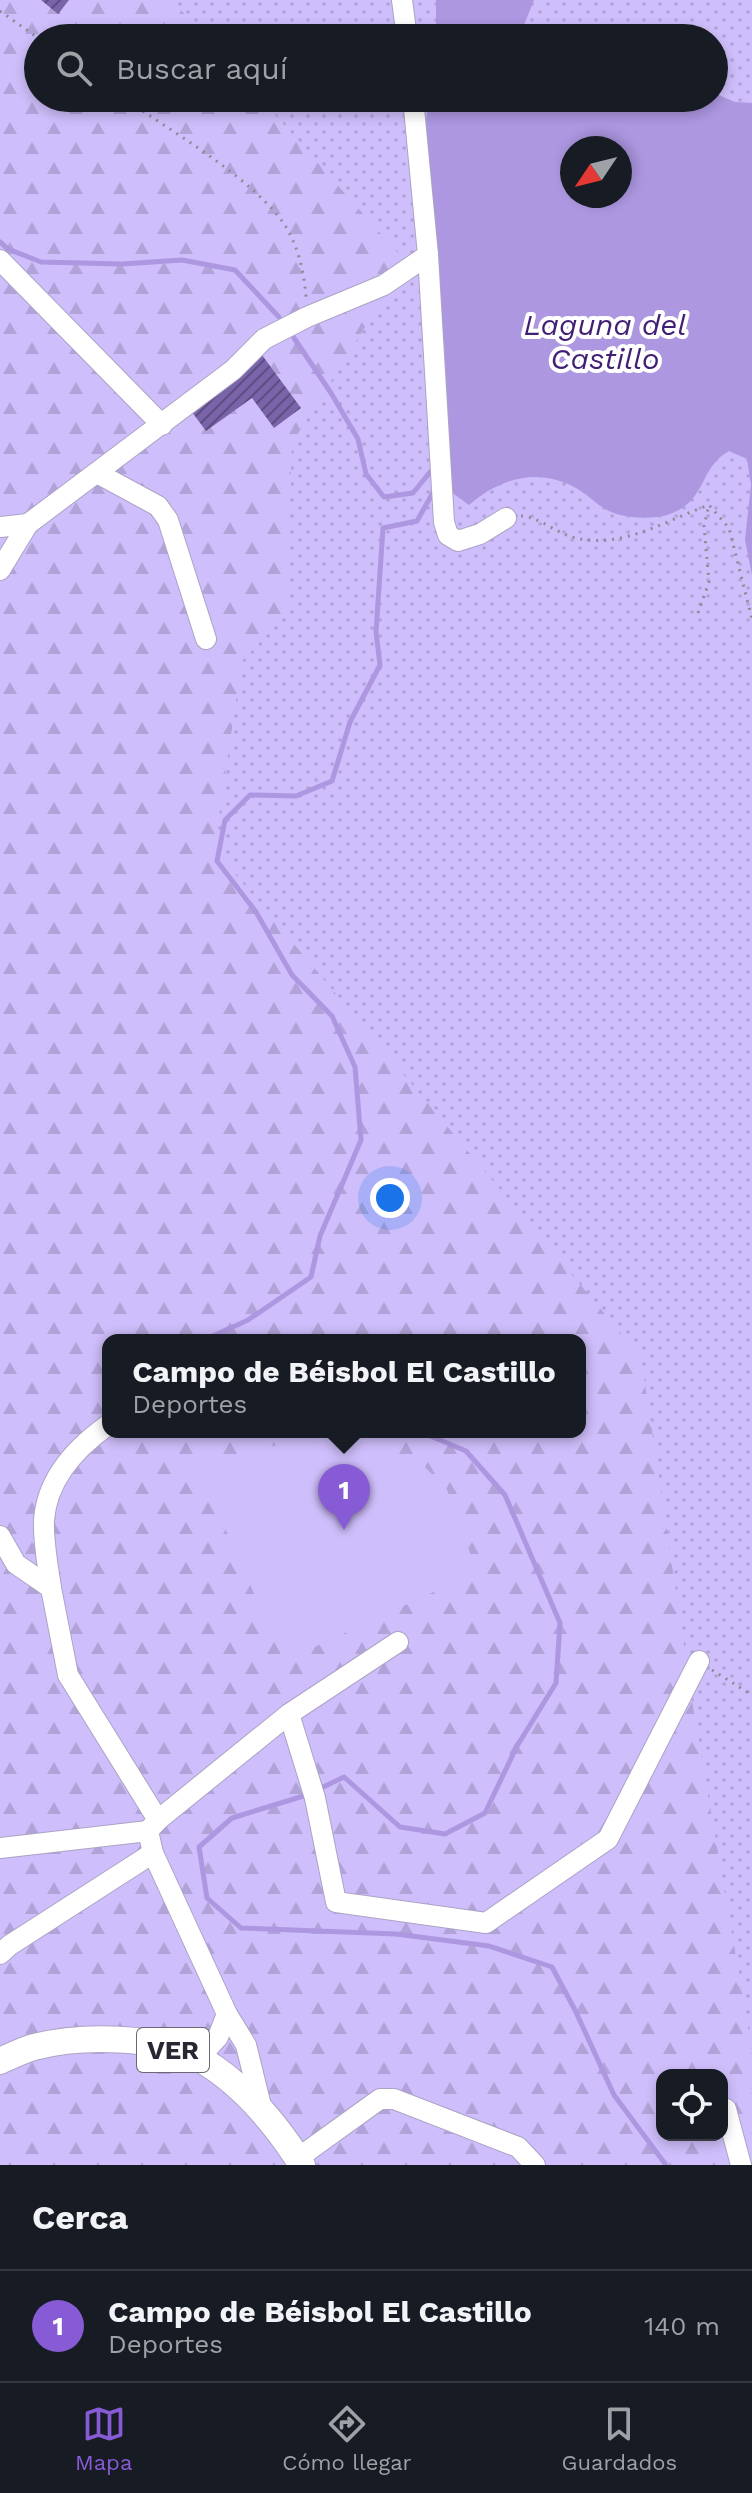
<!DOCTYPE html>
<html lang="es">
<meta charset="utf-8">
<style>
:root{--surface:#171b24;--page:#242831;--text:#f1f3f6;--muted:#9ea1a6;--line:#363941;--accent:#875bd5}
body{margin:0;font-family:"Work Sans",sans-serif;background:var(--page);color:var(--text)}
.controls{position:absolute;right:24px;bottom:24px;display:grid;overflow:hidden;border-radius:16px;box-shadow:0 4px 12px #0003}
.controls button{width:72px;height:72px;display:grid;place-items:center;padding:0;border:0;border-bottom:2px solid var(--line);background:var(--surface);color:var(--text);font:40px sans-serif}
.compass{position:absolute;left:560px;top:136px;width:72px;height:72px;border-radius:50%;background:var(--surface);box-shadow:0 4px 12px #0003;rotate:235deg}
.you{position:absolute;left:390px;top:1198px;width:28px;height:28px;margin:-20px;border:6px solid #fff;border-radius:50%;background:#1a73e8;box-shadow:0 0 0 12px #1a73e833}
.badge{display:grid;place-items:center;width:52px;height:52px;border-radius:50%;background:var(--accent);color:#fff;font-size:26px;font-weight:700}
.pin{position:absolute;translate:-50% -66px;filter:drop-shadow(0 2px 4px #0008)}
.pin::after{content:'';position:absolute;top:42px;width:28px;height:24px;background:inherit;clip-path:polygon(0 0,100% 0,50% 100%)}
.popup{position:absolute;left:102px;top:1334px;width:484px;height:104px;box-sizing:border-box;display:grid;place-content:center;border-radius:16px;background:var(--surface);filter:drop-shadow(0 2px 6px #0005);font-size:26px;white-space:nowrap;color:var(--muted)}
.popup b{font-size:30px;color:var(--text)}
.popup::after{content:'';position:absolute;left:50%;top:100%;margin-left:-16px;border:16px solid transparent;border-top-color:var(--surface)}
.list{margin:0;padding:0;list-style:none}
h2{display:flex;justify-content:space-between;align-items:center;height:104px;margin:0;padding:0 32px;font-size:34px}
h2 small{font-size:26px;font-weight:400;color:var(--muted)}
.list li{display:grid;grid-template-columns:52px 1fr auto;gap:24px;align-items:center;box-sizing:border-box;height:112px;padding:0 32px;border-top:2px solid var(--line)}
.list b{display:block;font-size:30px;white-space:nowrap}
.list p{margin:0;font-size:26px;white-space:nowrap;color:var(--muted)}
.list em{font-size:26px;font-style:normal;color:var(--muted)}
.icon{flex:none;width:44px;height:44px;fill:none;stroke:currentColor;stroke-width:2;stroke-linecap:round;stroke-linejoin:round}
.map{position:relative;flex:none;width:752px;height:2165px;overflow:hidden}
.search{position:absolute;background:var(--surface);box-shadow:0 4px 12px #0003;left:24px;right:24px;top:24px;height:88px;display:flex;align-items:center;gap:20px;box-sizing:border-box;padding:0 28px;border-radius:44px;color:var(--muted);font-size:30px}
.sheet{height:216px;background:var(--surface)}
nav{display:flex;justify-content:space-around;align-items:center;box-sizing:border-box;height:112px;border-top:2px solid var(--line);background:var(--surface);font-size:22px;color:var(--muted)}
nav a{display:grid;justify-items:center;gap:4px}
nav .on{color:var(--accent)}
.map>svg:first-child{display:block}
</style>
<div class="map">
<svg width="752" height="2165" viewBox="0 0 752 2165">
<defs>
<pattern id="forest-firs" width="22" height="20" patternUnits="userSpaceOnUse" patternTransform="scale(2)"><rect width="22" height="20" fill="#cebefb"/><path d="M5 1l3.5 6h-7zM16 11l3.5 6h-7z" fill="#b1a3d8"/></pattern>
<pattern id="park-dots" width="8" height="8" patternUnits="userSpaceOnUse" patternTransform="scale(2)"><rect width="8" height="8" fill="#cebefb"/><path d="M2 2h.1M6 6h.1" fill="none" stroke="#b1a3d8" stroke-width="1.8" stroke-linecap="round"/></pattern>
<pattern id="building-hatch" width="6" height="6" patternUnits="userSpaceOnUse" patternTransform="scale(2)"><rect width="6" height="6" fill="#7963a9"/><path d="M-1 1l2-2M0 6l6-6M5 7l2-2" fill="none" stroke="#5e4d83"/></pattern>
</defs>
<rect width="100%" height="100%" fill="#f9f7ff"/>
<path fill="url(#forest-firs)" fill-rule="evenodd" d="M0 0H436V38H38V98H430L752 575V2165H0ZM108 1340H580V1432H108ZM662 2075H722V2135H662Z"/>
<path fill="url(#park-dots)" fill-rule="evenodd" d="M172 0H752V2050L694 1713 641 1357 214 849 242 661 286 615 292 443 406 262 260 98H714V38H206ZM572 148H620V196H572Z"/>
<polygon fill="#cebefb" points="356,1441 418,1461 446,1487 477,1572 284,1661 197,1465 277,1445"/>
<g fill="#ad97e1" fill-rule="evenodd">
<polygon points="436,0 534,0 522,30 525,38 436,38"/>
<path d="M714 93 735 102 752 103V575L745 540 751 485 747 459 729 451C698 468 708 502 667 515 651 520 621 518 607 510 596 504 587 494 576 488 538 467 500 478 469 505L451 492 429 209 426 120 430 98H714ZM572 148H620V196H572Z"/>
</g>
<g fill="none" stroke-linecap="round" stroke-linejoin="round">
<g stroke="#ad97e1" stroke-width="5">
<polyline points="0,242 8,249 41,262 122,264 182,260 235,270 279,317"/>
<polyline points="294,338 331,393 358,439 366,474 384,497 413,493 435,466"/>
<polyline points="204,1340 248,1320 311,1277 320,1236 361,1140 355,1067 332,1016 292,975 256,912 217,861 225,820 250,795 296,796 332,781 350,722 380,665 376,632 383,528 417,521 435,489"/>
<polyline points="319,1789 344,1777 400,1827 445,1834 485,1813 517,1746 556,1683 560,1623 505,1495 466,1451 421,1432"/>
<polyline points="310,1794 232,1818 199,1847 207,1898 241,1928 396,1934 489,1946 552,1967 575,2010 614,2095 666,2165"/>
</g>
</g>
<g fill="url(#building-hatch)">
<polygon points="41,0 69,0 58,14"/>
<polygon points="262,355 301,408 274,428 252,398 206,431 189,408"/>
</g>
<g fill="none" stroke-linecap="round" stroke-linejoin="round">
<defs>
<g id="minor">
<polyline points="402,0 407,38"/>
<polyline points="413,98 428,255 444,522 448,535 458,541 480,534 506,518"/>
<polyline points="0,260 162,425"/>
<polyline points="97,473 158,506 168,520 206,639"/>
<polyline points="0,527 28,524"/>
<polyline points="0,570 28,524 233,370 264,339 307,317 384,285 428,255"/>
<polyline points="0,1536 16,1564 51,1588 68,1675 158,1820 148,1831 153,1853 227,2014 246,2045 262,2110"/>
<path d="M51 1588C48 1566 43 1542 44 1520 47 1479 77 1447 108 1425"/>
<polyline points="289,1714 315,1798 336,1902 486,1923 608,1839 699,1661"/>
<polyline points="158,1820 289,1714 398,1642"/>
<polyline points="0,1848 148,1831"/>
<polyline points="0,1954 10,1945 153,1853"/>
<polyline points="199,2058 218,2037 227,2014"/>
<polyline points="726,2109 741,2165"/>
<polyline points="298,2158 380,2099 394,2099 518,2147 535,2165"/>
</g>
<path id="major" d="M0 2061C11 2056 23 2050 34 2047 81 2035 159 2035 202 2060 244 2085 276 2124 302 2165"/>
</defs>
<use href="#minor" stroke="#aca3c5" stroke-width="22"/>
<use href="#major" stroke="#aca3c5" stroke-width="28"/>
<g stroke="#8d8b96" stroke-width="3" stroke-dasharray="2 6" stroke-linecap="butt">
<polyline points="0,11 38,38"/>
<path d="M123 98C170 130 257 181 286 227 299 249 304 273 306 297"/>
<path d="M521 516C539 517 555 532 572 537 620 551 666 520 709 505L729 528 752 619"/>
<polyline points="698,613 709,582 704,526 709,505"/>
<polyline points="712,1670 752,1695"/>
</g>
<use href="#minor" stroke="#fff" stroke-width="20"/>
<use href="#major" stroke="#fff" stroke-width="26"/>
</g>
<g text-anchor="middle" stroke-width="8" stroke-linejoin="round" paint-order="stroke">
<rect fill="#fff" stroke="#6a6871" stroke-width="2" x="137" y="2028" width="72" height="44" rx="6"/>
<g font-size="26" font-weight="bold" fill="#2a2734">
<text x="173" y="2059">VER</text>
</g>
<g font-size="30" font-style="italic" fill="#411f74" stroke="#fff">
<text x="605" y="335">Laguna del<tspan x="605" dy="34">Castillo</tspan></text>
</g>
</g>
</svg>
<div class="controls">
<button><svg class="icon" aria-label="locate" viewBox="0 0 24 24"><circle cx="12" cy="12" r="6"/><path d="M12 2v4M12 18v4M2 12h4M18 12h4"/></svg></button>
</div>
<svg class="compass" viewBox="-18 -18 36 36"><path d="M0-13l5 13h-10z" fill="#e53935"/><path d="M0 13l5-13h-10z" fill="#9ea1a6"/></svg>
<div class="you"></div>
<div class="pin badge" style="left:344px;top:1530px">1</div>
<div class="popup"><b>Campo de Béisbol El Castillo</b>Deportes</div>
<div class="search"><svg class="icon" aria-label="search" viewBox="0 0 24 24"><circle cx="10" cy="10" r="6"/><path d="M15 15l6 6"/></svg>Buscar aquí</div>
</div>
<section class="sheet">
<h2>Cerca<small></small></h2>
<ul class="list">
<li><span class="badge">1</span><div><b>Campo de Béisbol El Castillo</b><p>Deportes</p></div><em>140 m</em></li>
</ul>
</section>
<nav>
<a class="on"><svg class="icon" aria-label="map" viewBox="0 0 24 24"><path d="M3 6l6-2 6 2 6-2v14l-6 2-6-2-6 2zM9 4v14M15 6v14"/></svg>Mapa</a>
<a><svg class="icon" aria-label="directions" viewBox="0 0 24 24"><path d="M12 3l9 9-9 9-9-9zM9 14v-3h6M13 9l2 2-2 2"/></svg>Cómo llegar</a>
<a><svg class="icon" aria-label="saved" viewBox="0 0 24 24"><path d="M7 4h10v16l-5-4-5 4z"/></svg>Guardados</a>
</nav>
